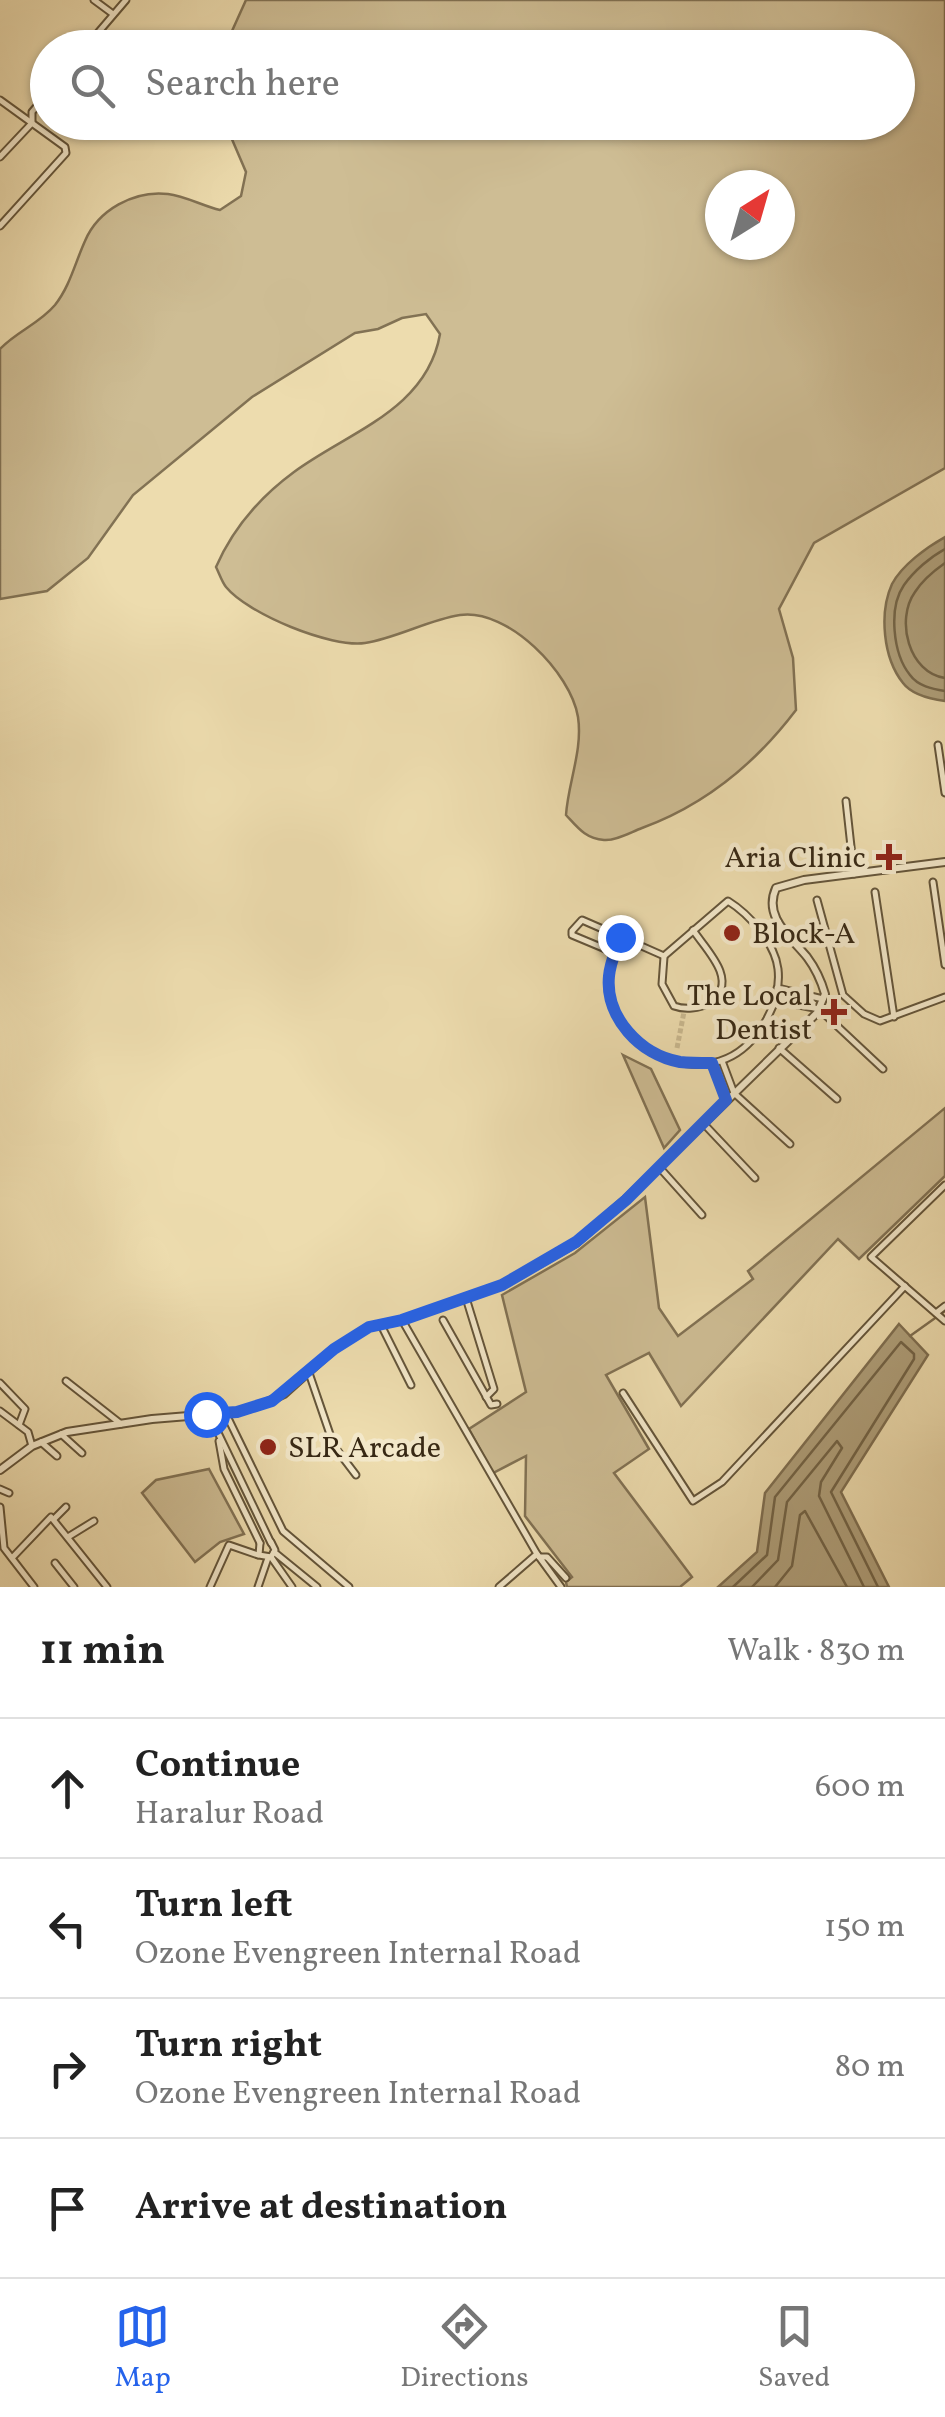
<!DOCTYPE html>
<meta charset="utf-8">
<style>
:root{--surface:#fff;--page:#f6f6f6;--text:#222;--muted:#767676;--line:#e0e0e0;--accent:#2563eb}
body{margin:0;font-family:Vollkorn,serif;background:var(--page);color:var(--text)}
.compass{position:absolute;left:705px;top:170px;width:90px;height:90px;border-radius:50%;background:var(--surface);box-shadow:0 2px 8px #0004;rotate:37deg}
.stop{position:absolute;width:30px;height:30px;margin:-22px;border:8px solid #2563eb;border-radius:50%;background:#fff}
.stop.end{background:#2563eb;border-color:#fff;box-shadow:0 2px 10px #0008}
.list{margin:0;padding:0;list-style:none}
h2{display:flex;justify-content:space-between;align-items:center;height:130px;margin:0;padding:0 40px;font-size:42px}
h2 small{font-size:32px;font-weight:400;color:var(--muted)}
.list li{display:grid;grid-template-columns:65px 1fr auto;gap:30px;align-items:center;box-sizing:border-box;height:140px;padding:0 40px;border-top:2px solid var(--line)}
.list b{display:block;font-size:38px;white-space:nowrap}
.list p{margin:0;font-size:32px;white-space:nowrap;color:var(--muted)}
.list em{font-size:32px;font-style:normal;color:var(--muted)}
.icon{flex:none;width:55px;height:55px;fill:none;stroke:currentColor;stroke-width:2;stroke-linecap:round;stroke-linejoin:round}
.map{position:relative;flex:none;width:945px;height:1587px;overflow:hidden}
.search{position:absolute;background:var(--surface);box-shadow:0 2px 8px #0004;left:30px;right:30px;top:30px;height:110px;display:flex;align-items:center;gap:25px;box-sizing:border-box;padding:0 35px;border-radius:55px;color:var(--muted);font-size:38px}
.sheet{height:690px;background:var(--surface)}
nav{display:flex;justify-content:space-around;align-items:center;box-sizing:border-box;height:140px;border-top:2px solid var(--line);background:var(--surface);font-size:28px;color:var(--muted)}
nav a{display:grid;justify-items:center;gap:5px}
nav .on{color:var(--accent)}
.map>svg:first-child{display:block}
</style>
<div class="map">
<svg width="945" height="1587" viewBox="0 0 945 1587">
<rect width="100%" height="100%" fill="#eddcae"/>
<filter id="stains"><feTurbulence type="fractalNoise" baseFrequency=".002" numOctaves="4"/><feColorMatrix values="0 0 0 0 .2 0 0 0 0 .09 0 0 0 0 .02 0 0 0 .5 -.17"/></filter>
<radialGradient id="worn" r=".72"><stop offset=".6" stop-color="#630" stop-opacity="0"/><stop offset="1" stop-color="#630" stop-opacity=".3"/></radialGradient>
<g fill="#cebd94" stroke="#827254" stroke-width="2.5" fill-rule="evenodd">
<path d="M246 0H945V468L814 543 779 609 793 658 796 710C755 764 705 805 642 828 631 832 616 841 604 840 586 839 578 828 566 815 568 783 583 750 578 717 571 673 508 608 460 615 428 620 397 638 365 643 331 648 248 614 226 587 222 582 219 573 216 567 233 528 260 497 294 472 348 432 427 410 440 334L426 314 402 318 378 329 355 333 252 397 133 495 88 558 47 591 0 599V349C17 331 39 324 55 305 70 286 75 263 85 241 98 210 134 190 168 194 185 196 203 206 220 210L241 196 246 172 225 123 898 122V48L213 47 232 31ZM720 185H780V245H720Z"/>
<polygon points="623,1055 651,1069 680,1130 664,1148"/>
<polygon points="945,1108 945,1176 859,1259 838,1239 681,1406 649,1353 606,1375 649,1449 614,1473 692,1577 680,1587 567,1587 566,1582 572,1577 525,1516 526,1456 493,1473 469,1429 526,1392 502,1295 575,1253 645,1197 659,1308 678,1336 753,1279 748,1271"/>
<polygon points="209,1469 244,1534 220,1542 195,1562 142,1493 156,1480"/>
</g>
<g fill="#af9f7a" stroke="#7f6f51" stroke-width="2.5">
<path d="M945 537V701C930 699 912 695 903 683 883 658 879 613 892 584 902 565 927 547 945 537Z"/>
<polygon points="899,1324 928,1355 841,1492 889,1587 718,1587 757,1552 765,1493"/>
</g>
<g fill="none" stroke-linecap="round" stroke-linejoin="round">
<g stroke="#736447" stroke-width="2.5">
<path d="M945 549C930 557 914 571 904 585 888 608 893 654 910 675 918 686 932 689 945 691"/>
<path d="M945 563C935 570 922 581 915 592 895 620 909 673 945 678"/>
<polyline points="733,1587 767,1555 775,1497 901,1342 914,1354 914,1359 831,1492 878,1587"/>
<polyline points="752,1587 778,1560 787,1502 837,1441 842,1448 821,1482 819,1496 864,1587"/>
<polyline points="775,1587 792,1566 800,1515 805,1511 847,1587"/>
</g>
<polyline stroke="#7f6f51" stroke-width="2.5" points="910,1336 945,1311"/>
<polyline stroke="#c9b88f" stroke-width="5" stroke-dasharray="5 2.5" stroke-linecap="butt" points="677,1048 684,1012"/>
<defs>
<g id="minor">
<polyline points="94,0 113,14"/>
<polyline points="85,48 126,0"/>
<polyline points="0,100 65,147 66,153 0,226"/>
<polyline points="0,157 32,123 32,112 48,93"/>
<polyline points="938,745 945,793"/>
<polyline points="846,801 854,874"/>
<polyline points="933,882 945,965"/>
<polyline points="875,892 894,1017"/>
<polyline points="817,900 843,995 864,1014 880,1021 945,997"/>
<path d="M728 901C749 914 775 943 778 969 782 1005 755 1050 720 1061 675 1076 620 1041 610 997 605 977 614 956 621 937L664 956Z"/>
<polyline points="615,953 572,935 572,931 582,920 621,937"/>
<path d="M664 957 662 984 674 1006C696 1014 731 1001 720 971 715 957 701 942 693 930"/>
<polyline points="777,988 823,999"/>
<polyline points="774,1000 819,1009 883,1069"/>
<polyline points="779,1048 837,1099"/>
<polyline points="722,1061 734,1093 790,1144"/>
<polyline points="712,1063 726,1101"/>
<polyline points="703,1123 755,1178"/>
<polyline points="659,1167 702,1215"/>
<polyline points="945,1185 871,1257 945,1321"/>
<polyline points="466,1298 494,1389 486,1397"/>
<polyline points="936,1313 945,1306"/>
<polyline points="402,1320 537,1554"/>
<polyline points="443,1320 491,1405 497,1404"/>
<polyline points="381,1325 411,1385"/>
<polyline points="309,1373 334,1446 356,1475"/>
<polyline points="66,1381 121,1424"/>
<polyline points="0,1383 25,1409 19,1425"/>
<polyline points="623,1393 693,1501 722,1482 905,1286"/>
<polyline points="0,1411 28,1432 32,1446"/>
<polyline points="225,1412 283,1531 349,1587"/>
<polyline points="209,1414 271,1543"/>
<polyline points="61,1434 82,1453"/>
<polyline points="219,1441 224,1469 260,1543"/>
<polyline points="41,1442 57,1456"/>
<polyline points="0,1489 9,1493"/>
<polyline points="0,1507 4,1548 34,1587"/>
<polyline points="54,1519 66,1507"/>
<polyline points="68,1537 94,1521"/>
<polyline points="260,1543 259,1555 271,1557 292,1587"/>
<polyline points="274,1552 317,1587"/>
<polyline points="271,1557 275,1550 271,1542"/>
<polyline points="539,1557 547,1557 566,1578"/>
<polyline points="12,1558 51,1517 107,1587"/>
<polyline points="55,1563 74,1587"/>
<polyline points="210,1587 229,1545 258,1555"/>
<polyline points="258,1587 268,1558"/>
<polyline points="499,1587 537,1554 561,1587"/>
</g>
<path id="tertiary" d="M0 1470 32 1446 67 1432 152 1419 237 1412 261 1405 284 1394 334 1349 369 1327 402 1320 502 1285 576 1243 626 1199 817 1013 825 994C821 980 816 969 807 957 790 936 763 917 776 888L804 880 945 862"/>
</defs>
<use href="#minor" stroke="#64553a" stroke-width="9"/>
<use href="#tertiary" stroke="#64553a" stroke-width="10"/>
<use href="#minor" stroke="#f3e8ca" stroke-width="5"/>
<use href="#tertiary" stroke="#f3e8ca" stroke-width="6"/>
</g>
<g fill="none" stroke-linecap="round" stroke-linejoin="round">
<path stroke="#2563eb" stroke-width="12" d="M206 1414 237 1412 272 1401 334 1349 369 1327 402 1320 502 1285 576 1242 626 1200 726 1100 712 1063C702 1063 690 1063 680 1062 640 1055 605 1017 609 976 610 963 616 950 620 937"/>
</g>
<g fill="#8f2418" stroke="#f3e8ca" stroke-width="4">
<path d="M884 842h10v10h10v10h-10v10h-10v-10h-10v-10h10z"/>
<circle cx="732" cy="933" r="10"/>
<path d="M829 997h10v10h10v10h-10v10h-10v-10h-10v-10h10z"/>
<circle cx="268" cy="1447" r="10"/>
</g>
<g text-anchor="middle" stroke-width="9" stroke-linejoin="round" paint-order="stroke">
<g font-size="30" fill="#372814" stroke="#f3e8ca" text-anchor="end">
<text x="866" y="867">Aria Clinic</text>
<text x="752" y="943" text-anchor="start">Block-A</text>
<text x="812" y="1005">The Local<tspan x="812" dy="34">Dentist</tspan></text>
<text x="288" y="1457" text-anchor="start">SLR Arcade</text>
</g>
</g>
<rect width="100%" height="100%" filter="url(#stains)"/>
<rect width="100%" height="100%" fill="url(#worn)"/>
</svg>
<svg class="compass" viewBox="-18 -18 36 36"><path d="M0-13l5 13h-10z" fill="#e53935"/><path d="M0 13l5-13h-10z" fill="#767676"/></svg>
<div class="stop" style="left:206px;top:1414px"></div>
<div class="stop end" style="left:620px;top:937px"></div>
<div class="search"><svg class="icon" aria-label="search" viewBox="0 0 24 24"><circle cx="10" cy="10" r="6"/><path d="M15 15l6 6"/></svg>Search here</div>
</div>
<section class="sheet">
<h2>11 min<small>Walk · 830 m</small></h2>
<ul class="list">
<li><svg class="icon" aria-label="ahead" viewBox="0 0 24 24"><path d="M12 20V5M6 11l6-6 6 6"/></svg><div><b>Continue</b><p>Haralur Road</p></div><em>600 m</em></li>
<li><svg class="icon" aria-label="left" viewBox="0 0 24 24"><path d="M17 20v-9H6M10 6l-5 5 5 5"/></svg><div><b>Turn left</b><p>Ozone Evengreen Internal Road</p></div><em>150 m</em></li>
<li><svg class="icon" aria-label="right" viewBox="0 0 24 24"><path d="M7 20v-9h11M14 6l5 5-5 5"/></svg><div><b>Turn right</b><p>Ozone Evengreen Internal Road</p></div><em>80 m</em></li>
<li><svg class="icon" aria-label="arrive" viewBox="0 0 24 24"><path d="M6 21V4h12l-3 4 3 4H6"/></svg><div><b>Arrive at destination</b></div></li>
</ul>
</section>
<nav>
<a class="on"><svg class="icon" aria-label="map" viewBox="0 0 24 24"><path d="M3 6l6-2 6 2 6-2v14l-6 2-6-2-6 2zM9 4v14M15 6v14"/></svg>Map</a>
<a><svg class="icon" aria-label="directions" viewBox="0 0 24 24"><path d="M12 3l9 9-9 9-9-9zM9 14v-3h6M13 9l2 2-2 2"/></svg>Directions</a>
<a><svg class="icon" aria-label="saved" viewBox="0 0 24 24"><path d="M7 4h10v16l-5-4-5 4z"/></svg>Saved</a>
</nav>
